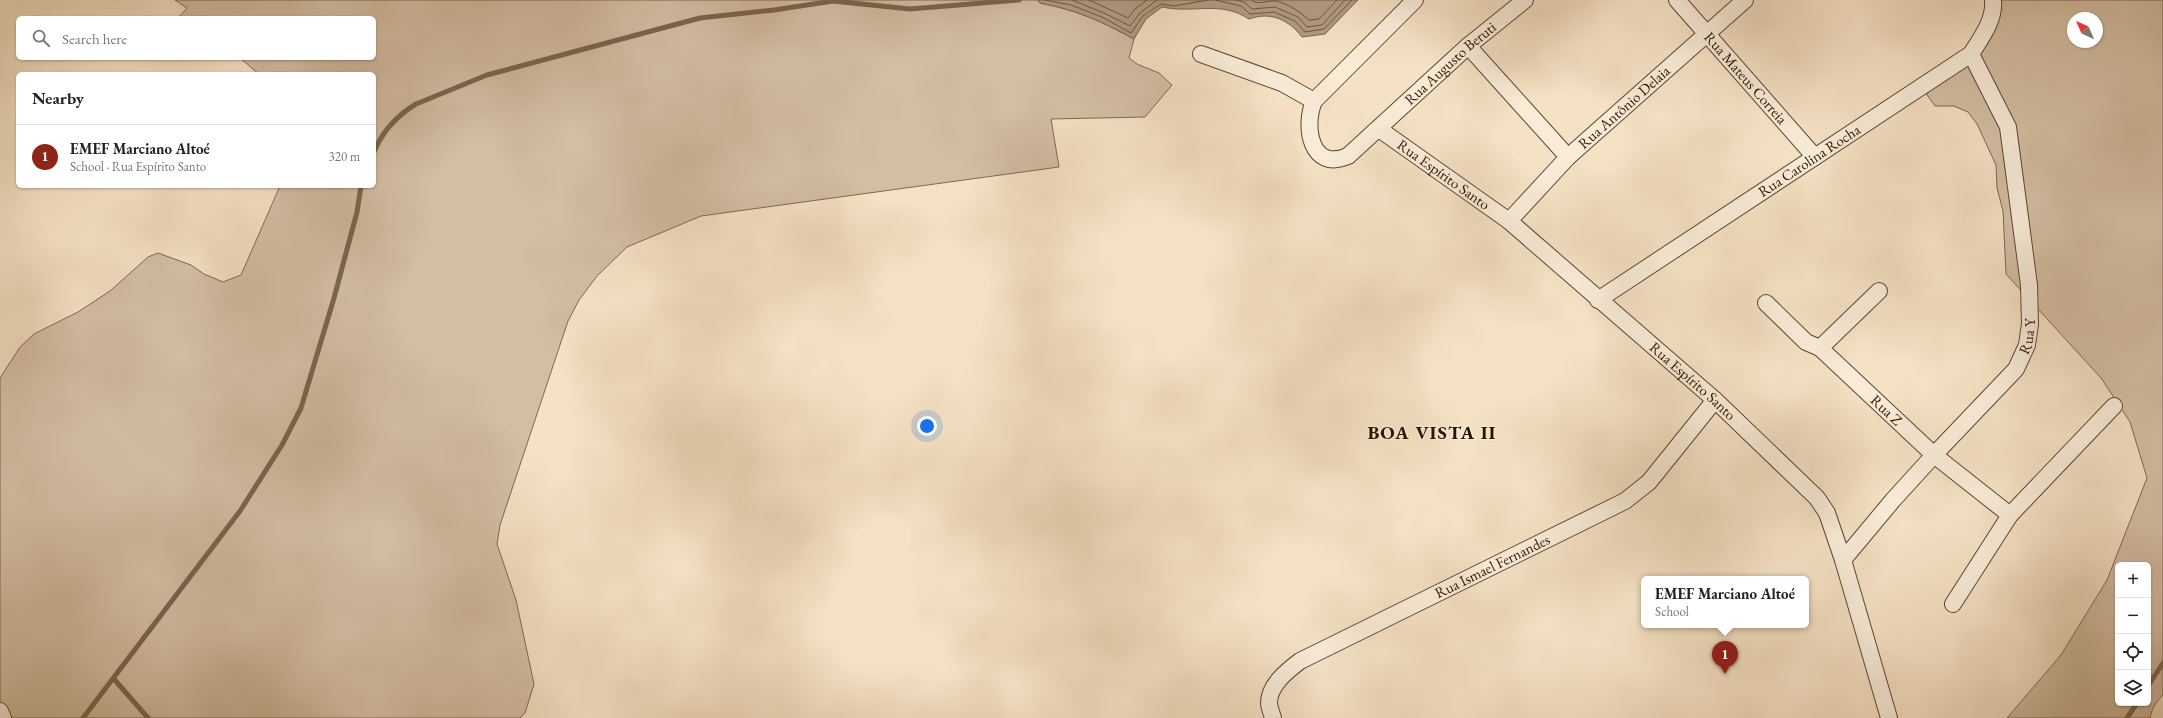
<!DOCTYPE html>
<meta charset="utf-8">
<style>
:root{--surface:#fff;--page:#f6f6f6;--text:#222;--muted:#767676;--line:#e0e0e0;--accent:#8f2418}
body{margin:0;font-family:"EB Garamond",serif;background:var(--page);color:var(--text)}
.controls{position:absolute;right:12px;bottom:12px;display:grid;overflow:hidden;border-radius:6px;box-shadow:0 1px 3px #0004}
.controls button{width:36px;height:36px;display:grid;place-items:center;padding:0;border:0;border-bottom:1px solid var(--line);background:var(--surface);color:var(--text);font:20px sans-serif}
.compass{position:absolute;left:2067px;top:12px;width:36px;height:36px;border-radius:50%;background:var(--surface);box-shadow:0 1px 3px #0004;rotate:315deg}
.you{position:absolute;left:927px;top:426px;width:14px;height:14px;margin:-10px;border:3px solid #fff;border-radius:50%;background:#1a73e8;box-shadow:0 0 0 6px #1a73e833}
.badge{display:grid;place-items:center;width:26px;height:26px;border-radius:50%;background:var(--accent);color:#fff;font-size:13px;font-weight:700}
.pin{position:absolute;translate:-50% -33px;filter:drop-shadow(0 1px 2px #0008)}
.pin::after{content:'';position:absolute;top:21px;width:14px;height:12px;background:inherit;clip-path:polygon(0 0,100% 0,50% 100%)}
.popup{position:absolute;left:1641px;top:576px;width:168px;height:52px;box-sizing:border-box;display:grid;place-content:center;border-radius:6px;background:var(--surface);filter:drop-shadow(0 1px 3px #0005);font-size:13px;white-space:nowrap;color:var(--muted)}
.popup b{font-size:15px;color:var(--text)}
.popup::after{content:'';position:absolute;left:50%;top:100%;margin-left:-8px;border:8px solid transparent;border-top-color:var(--surface)}
.list{margin:0;padding:0;list-style:none}
h2{display:flex;justify-content:space-between;align-items:center;height:52px;margin:0;padding:0 16px;font-size:17px}
h2 small{font-size:13px;font-weight:400;color:var(--muted)}
.list li{display:grid;grid-template-columns:26px 1fr auto;gap:12px;align-items:center;box-sizing:border-box;height:64px;padding:0 16px;border-top:1px solid var(--line)}
.list b{display:block;font-size:15px;white-space:nowrap}
.list p{margin:0;font-size:13px;white-space:nowrap;color:var(--muted)}
.list em{font-size:13px;font-style:normal;color:var(--muted)}
.icon{flex:none;width:22px;height:22px;fill:none;stroke:currentColor;stroke-width:2;stroke-linecap:round;stroke-linejoin:round}
.map{position:relative;flex:none;width:2163px;height:718px;overflow:hidden}
.search{position:absolute;background:var(--surface);box-shadow:0 1px 3px #0004;left:16px;top:16px;width:360px;height:44px;display:flex;align-items:center;gap:10px;box-sizing:border-box;padding:0 14px;border-radius:6px;color:var(--muted);font-size:15px}
.panel{position:absolute;background:var(--surface);box-shadow:0 1px 3px #0004;left:16px;top:72px;width:360px;height:116px;border-radius:6px}
.map>svg:first-child{display:block}
</style>
<div class="map">
<svg width="2163" height="718" viewBox="0 0 2163 718">
<rect width="100%" height="100%" fill="#f5e1c4"/>
<filter id="stains"><feTurbulence type="fractalNoise" baseFrequency=".005" numOctaves="4"/><feColorMatrix values="0 0 0 0 .2 0 0 0 0 .09 0 0 0 0 .02 0 0 0 .5 -.17"/></filter>
<radialGradient id="worn" r=".72"><stop offset=".6" stop-color="#630" stop-opacity="0"/><stop offset="1" stop-color="#630" stop-opacity=".3"/></radialGradient>
<g fill="#d3bea3" stroke="#7f6852" fill-rule="evenodd">
<path d="M175 0H1038L1040 3C1077 10 1101 21 1134 39L1129 58 1137 64 1159 73 1172 85 1145 117 1051 119 1059 167 701 216 627 247 597 276 579 300 568 321 500 525 497 544 516 600 534 684 525 713 520 718H0V378L20 347 34 334 78 312 110 291 148 257 158 253 191 265 204 274 223 282 241 275 280 186H374V74H259L240 58H374V18H178L187 8Z"/>
<path d="M1995 0H2163V695C2156 702 2152 708 2150 718H2007L2061 655 2107 580 2147 478 2130 422 2101 378 2006 274 2003 211 1997 188 1996 165 1977 124 1968 112 1954 106H1935L1927 95 1928 86 1986 38ZM2073 18H2097V42H2073ZM2118 565H2148V703H2118Z"/>
</g>
<path fill="#b09b81" stroke="#7b654d" d="M1038 0H1358L1325 34 1302 37C1289 20 1271 11 1249 19 1220 0 1195 14 1162 7L1146 19 1134 39C1101 21 1077 10 1040 3Z"/>
<g fill="none" stroke-linecap="round" stroke-linejoin="round">
<g stroke="#6e5740" stroke-width="1">
<polyline points="1045,0 1071,5 1102,17 1131,33 1143,16 1161,4 1174,6 1208,0"/>
<polyline points="1072,0 1104,13 1130,26 1140,13 1157,0"/>
<polyline points="1089,0 1128,18 1135,9 1147,0"/>
<polyline points="1215,0 1241,6 1250,14 1274,12 1295,21 1305,32 1324,29 1352,0"/>
<polyline points="1236,0 1244,2 1252,9 1275,7 1298,17 1307,27 1322,25 1345,0"/>
<path d="M1251 0C1257 6 1268 0 1276 1 1289 4 1300 12 1309 20L1319 19 1337 0"/>
</g>
<g stroke="#7b654d" stroke-width="5">
<path d="M374 152C382 132 398 115 416 104L487 75 700 18 774 10 833 1 910 9 1019 0"/>
<polyline points="114,679 148,718"/>
<polyline points="2148,686 2163,663"/>
<polyline points="83,718 240,511 282,445 301,408 334,298 357,212 361,186"/>
<polyline points="2127,718 2137,703"/>
</g>
<defs>
<g id="minor">
<path id="s1" d="M1415 0 1314 101C1303 127 1311 172 1348 156L1468 46 1525 0"/>
<path id="s2" d="M1677 0 1815 157"/>
<polyline points="1468,46 1568,157"/>
<polyline points="1201,54 1282,83 1314,101"/>
<path id="s3" d="M1379 129 1509 221 1715 400 1817 498 1827 513 1843 560 1889 718"/>
<path id="s4" d="M1509 221 1568 157 1745 0"/>
<path id="s5" d="M1598 300 1971 54C1981 38 1995 20 1993 0"/>
<path id="s6" d="M1766 303 1806 342 1820 348 1934 455 2010 515"/>
<polyline points="1820,348 1879,291"/>
<path id="s7" d="M1843 560 1893 500 1934 455 2016 369 2027 345 2030 324 2029 285 2008 127 1971 54"/>
<polyline points="1953,604 2010,515 2114,406"/>
<polyline points="0,711 3,718"/>
<path id="s8" d="M1273 718C1272 714 1269 707 1269 703 1269 685 1287 671 1300 661L1625 501 1649 482 1715 400"/>
</g>
</defs>
<use href="#minor" stroke="#5e4631" stroke-width="18"/>
<use href="#minor" stroke="#f8ecd9" stroke-width="16"/>
</g>
<g text-anchor="middle" stroke-width="3" stroke-linejoin="round" paint-order="stroke">
<g font-size="15" fill="#2b1300" stroke="#f8ecd9">
<text dy="5" stroke="none"><textPath href="#s1" startOffset="367">Rua Augusto Beruti</textPath></text>
<text dy="5" stroke="none"><textPath href="#s2" startOffset="104">Rua Mateus Correia</textPath></text>
<text dy="5" stroke="none"><textPath href="#s4" startOffset="162">Rua Antônio Delaia</textPath></text>
<text dy="5" stroke="none"><textPath href="#s5" startOffset="253">Rua Carolina Rocha</textPath></text>
<text dy="5" stroke="none"><textPath href="#s3" startOffset="79">Rua Espírito Santo</textPath></text>
<text dy="5" stroke="none"><textPath href="#s7" startOffset="293">Rua Y</textPath></text>
<text dy="5" stroke="none"><textPath href="#s3" startOffset="403">Rua Espírito Santo</textPath></text>
<text dy="5" stroke="none"><textPath href="#s6" startOffset="162">Rua Z</textPath></text>
<text dy="5" stroke="none"><textPath href="#s8" startOffset="284">Rua Ismael Fernandes</textPath></text>
</g>
<g font-size="19" font-weight="bold" letter-spacing="1" fill="#2b1300" stroke="#f8ecd9">
<text x="1432" y="439">BOA VISTA II</text>
</g>
</g>
<rect width="100%" height="100%" filter="url(#stains)"/>
<rect width="100%" height="100%" fill="url(#worn)"/>
</svg>
<div class="controls">
<button>+</button>
<button>−</button>
<button><svg class="icon" aria-label="locate" viewBox="0 0 24 24"><circle cx="12" cy="12" r="6"/><path d="M12 2v4M12 18v4M2 12h4M18 12h4"/></svg></button>
<button><svg class="icon" aria-label="layers" viewBox="0 0 24 24"><path d="M12 4l9 5-9 5-9-5zM3 14l9 5 9-5"/></svg></button>
</div>
<svg class="compass" viewBox="-18 -18 36 36"><path d="M0-13l5 13h-10z" fill="#e53935"/><path d="M0 13l5-13h-10z" fill="#767676"/></svg>
<div class="you"></div>
<div class="pin badge" style="left:1725px;top:674px">1</div>
<div class="popup"><b>EMEF Marciano Altoé</b>School</div>
<div class="search"><svg class="icon" aria-label="search" viewBox="0 0 24 24"><circle cx="10" cy="10" r="6"/><path d="M15 15l6 6"/></svg>Search here</div>
<section class="panel">
<h2>Nearby<small></small></h2>
<ul class="list">
<li><span class="badge">1</span><div><b>EMEF Marciano Altoé</b><p>School · Rua Espírito Santo</p></div><em>320 m</em></li>
</ul>
</section>
</div>
